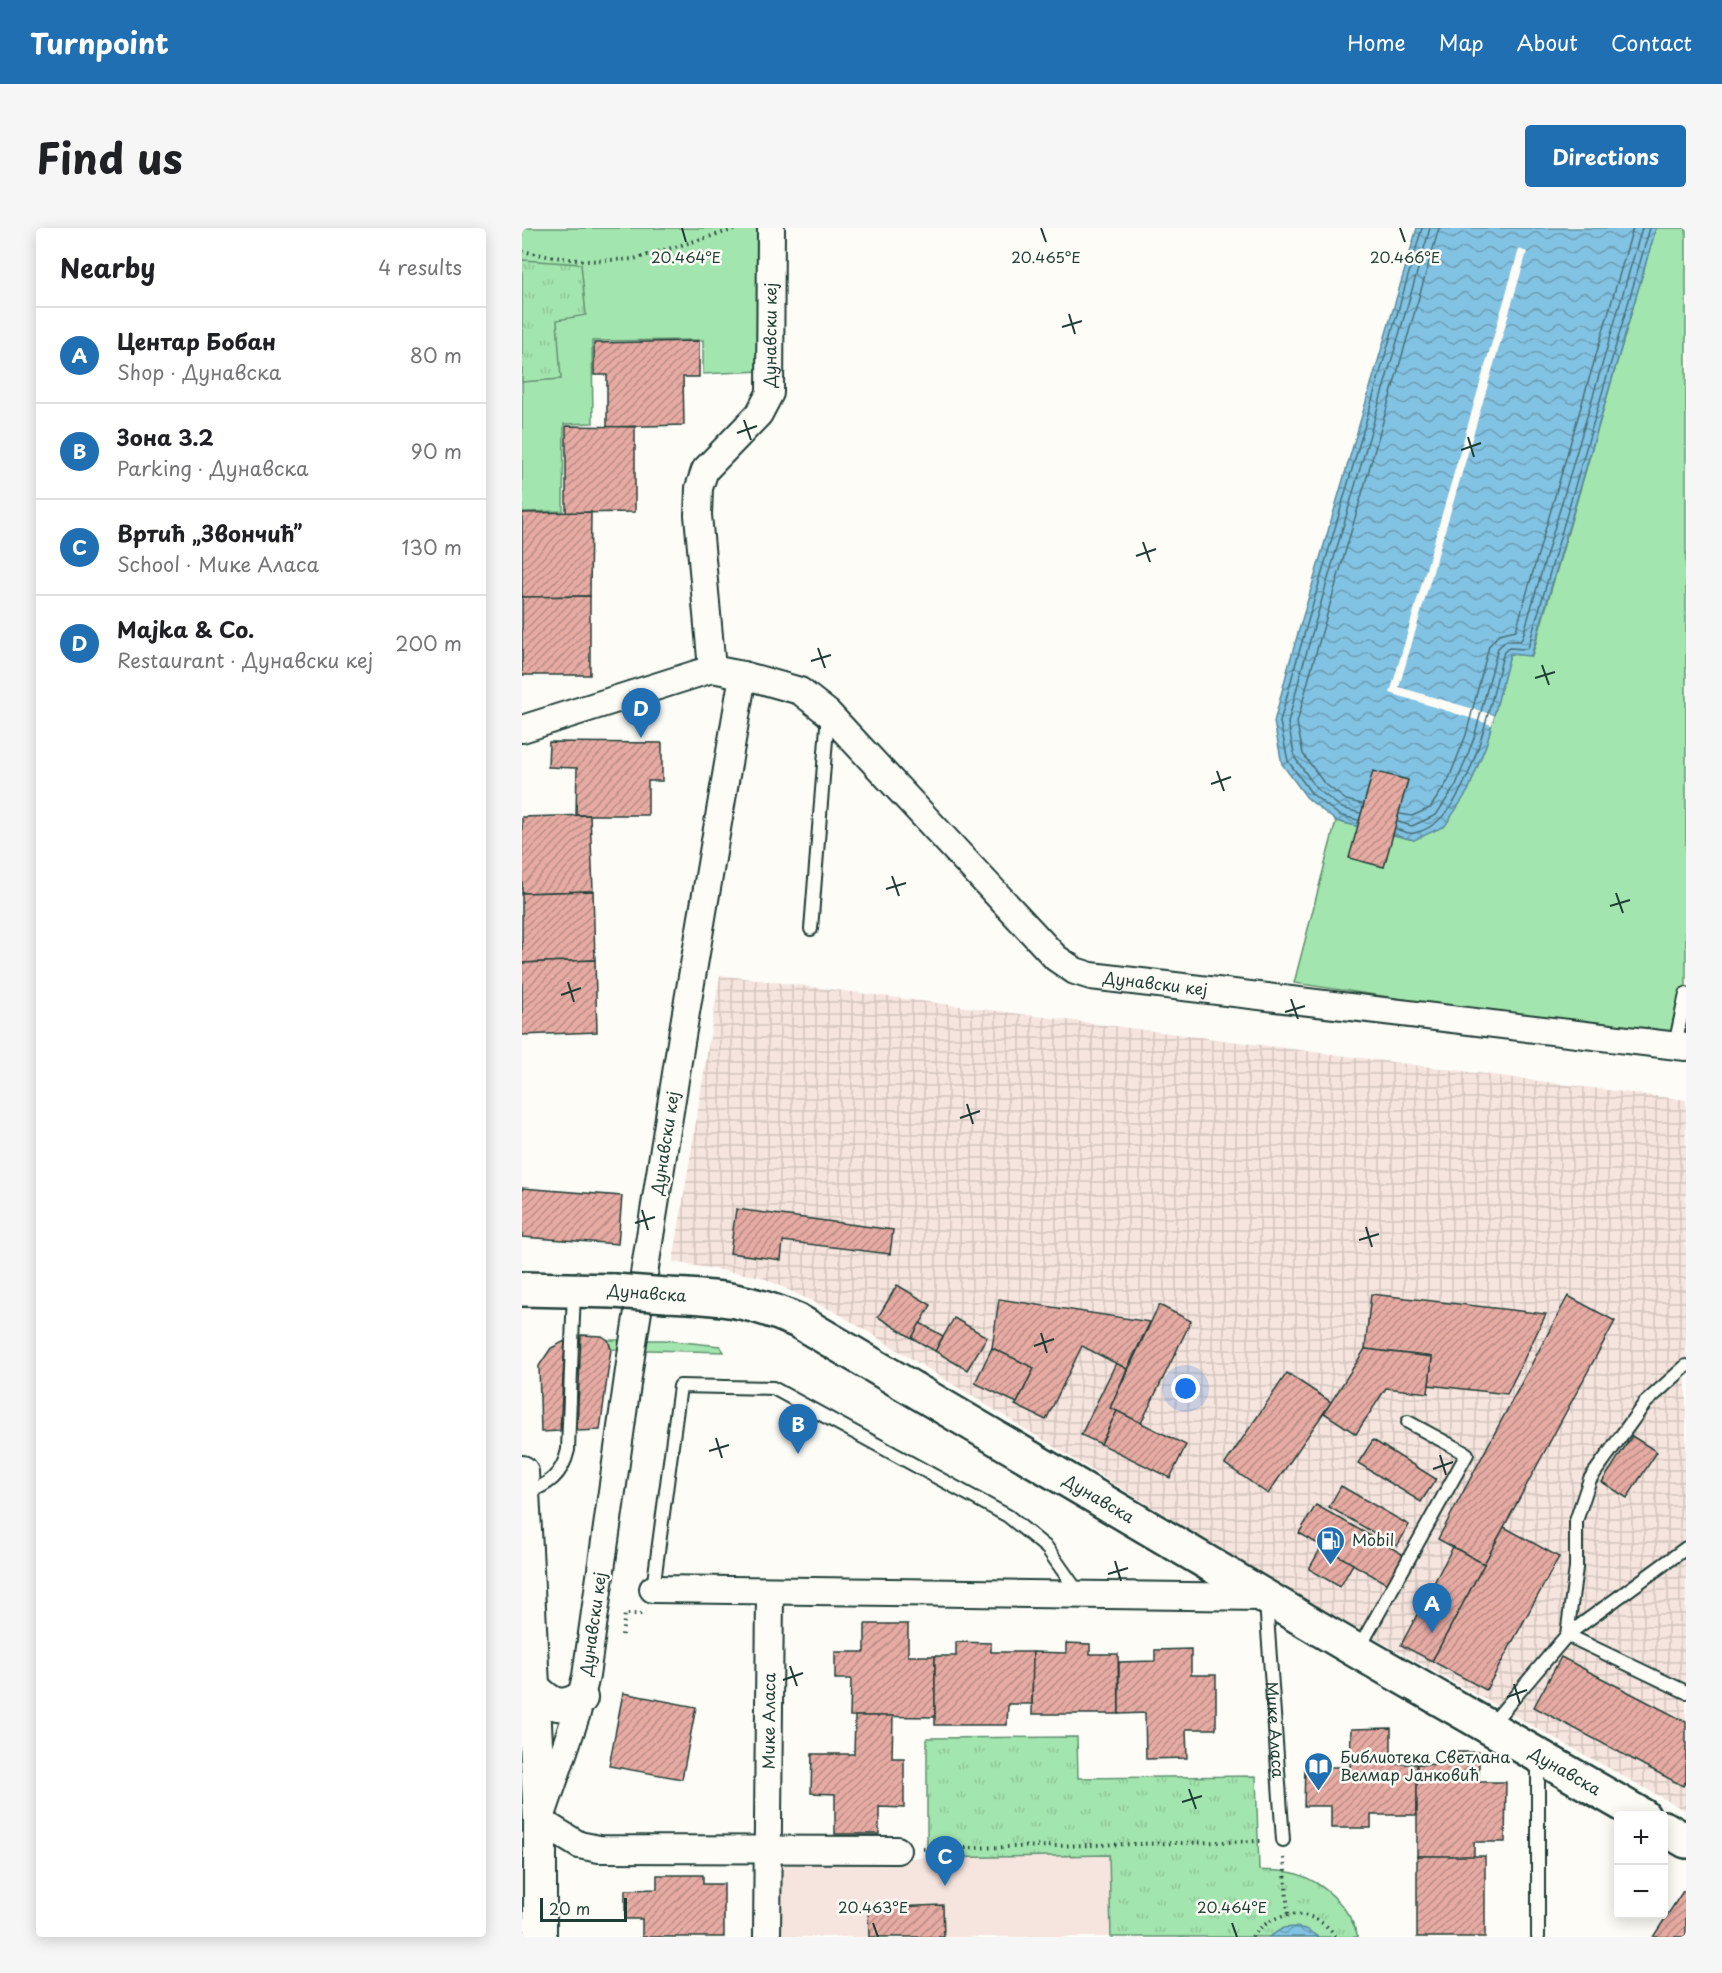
<!DOCTYPE html>
<meta charset="utf-8">
<style>
:root{--surface:#fff;--page:#f6f6f6;--text:#202124;--muted:#757577;--line:#e0e0e0;--accent:#1f6fb2}
body{margin:0;font-family:"Playpen Sans",sans-serif;background:var(--page);color:var(--text)}
.controls{position:absolute;right:18px;bottom:18px;display:grid;overflow:hidden;border-radius:6px;box-shadow:0 3px 15px #0003}
.controls button{width:54px;height:54px;display:grid;place-items:center;padding:0;border:0;border-bottom:2px solid var(--line);background:var(--surface);color:var(--text);font:30px sans-serif}
.scale{position:absolute;left:18px;bottom:15px;width:87px;box-sizing:border-box;padding-left:6px;border:3px solid #1f3d34;border-top:0;font-size:16px;line-height:21px;white-space:nowrap;color:#1f3d34;-webkit-text-stroke:4px #fdfcf7;paint-order:stroke}
.you{position:absolute;left:664px;top:1161px;width:21px;height:21px;margin:-15px;border:4px solid #fff;border-radius:50%;background:#1a73e8;box-shadow:0 0 0 9px #1a73e833}
.badge{display:grid;place-items:center;width:39px;height:39px;border-radius:50%;background:var(--accent);color:#fff;font-size:20px;font-weight:700}
.pin{position:absolute;translate:-50% -50px;filter:drop-shadow(0 2px 3px #0008)}
.pin::after{content:'';position:absolute;top:32px;width:21px;height:18px;background:inherit;clip-path:polygon(0 0,100% 0,50% 100%)}
.list{margin:0;padding:0;list-style:none}
h2{display:flex;justify-content:space-between;align-items:center;height:78px;margin:0;padding:0 24px;font-size:26px}
h2 small{font-size:20px;font-weight:400;color:var(--muted)}
.list li{display:grid;grid-template-columns:39px 1fr auto;gap:18px;align-items:center;box-sizing:border-box;height:96px;padding:0 24px;border-top:2px solid var(--line)}
.list b{display:block;font-size:22px;white-space:nowrap}
.list p{margin:0;font-size:20px;white-space:nowrap;color:var(--muted)}
.list em{font-size:20px;font-style:normal;color:var(--muted)}
.map{position:relative;flex:none;width:1164px;height:1709px;overflow:hidden;border-radius:6px}
header{display:flex;align-items:center;gap:36px;box-sizing:border-box;height:84px;padding:0 30px;background:var(--accent);color:#fff}
header strong{font-size:28px}
nav{display:flex;gap:33px;margin-inline-start:auto;font-size:21px}
.intro{display:flex;align-items:center;justify-content:space-between;box-sizing:border-box;height:144px;padding:0 36px}
h1{margin:0;font-size:42px}
.button{padding:15px 27px;border-radius:6px;background:var(--accent);color:#fff;font-size:21px;font-weight:700}
main{display:flex;gap:36px;padding:0 36px}
aside{flex:1;background:var(--surface);border-radius:6px;box-shadow:0 3px 15px #0003}
.map>svg:first-child{display:block}
</style>
<header>
<strong>Turnpoint</strong>
<nav><a>Home</a><a>Map</a><a>About</a><a>Contact</a></nav>
</header>
<div class="intro"><h1>Find us</h1><a class="button">Directions</a></div>
<main>
<aside>
<h2>Nearby<small>4 results</small></h2>
<ul class="list">
<li><span class="badge">A</span><div><b>Центар Бобан</b><p>Shop · Дунавска</p></div><em>80 m</em></li>
<li><span class="badge">B</span><div><b>Зона 3.2</b><p>Parking · Дунавска</p></div><em>90 m</em></li>
<li><span class="badge">C</span><div><b>Вртић „Звончић”</b><p>School · Мике Аласа</p></div><em>130 m</em></li>
<li><span class="badge">D</span><div><b>Majka &amp; Co.</b><p>Restaurant · Дунавски кеј</p></div><em>200 m</em></li>
</ul>
</aside>
<div class="map">
<svg width="1164" height="1709" viewBox="0 0 1164 1709">
<defs>
<pattern id="industrial-grid" width="8" height="8" patternUnits="userSpaceOnUse" patternTransform="scale(1.5)"><rect width="8" height="8" fill="#f6e4de"/><path d="M0 4h8M4 0v8" fill="none" stroke="#d2c4bf"/></pattern>
<pattern id="park-tufts" width="24" height="20" patternUnits="userSpaceOnUse" patternTransform="scale(1.5)"><rect width="24" height="20" fill="#a3e5ae"/><path d="M3 7l-1-3M5 7V3M7 7l1-3M15 17l-1-3M17 17v-4M19 17l1-3" fill="none" stroke="#8cc596"/></pattern>
<pattern id="water-waves" width="16" height="10" patternUnits="userSpaceOnUse" patternTransform="scale(1.5)"><rect width="16" height="10" fill="#82c2e2"/><path d="M0 5q4-4 8 0t8 0" fill="none" stroke="#6a9fb8"/></pattern>
<pattern id="building-hatch" width="6" height="6" patternUnits="userSpaceOnUse" patternTransform="scale(1.5)"><rect width="6" height="6" fill="#e6aba3"/><path d="M-1 1l2-2M0 6l6-6M5 7l2-2" fill="none" stroke="#ba8c86"/></pattern>
</defs>
<rect width="100%" height="100%" fill="#fdfcf7"/>
<filter id="ink" filterUnits="userSpaceOnUse"><feTurbulence type="fractalNoise" baseFrequency=".0167" numOctaves="2"/><feDisplacementMap in="SourceGraphic" scale="12" xChannelSelector="R" yChannelSelector="G"/><feConvolveMatrix kernelMatrix="1 2 1 2 8 2 1 2 1" color-interpolation-filters="sRGB"/></filter>
<g filter="url(#ink)">
<polygon fill="#f6e4de" points="587,1627 589,1709 259,1709 258,1632"/>
<polygon fill="url(#industrial-grid)" points="198,747 1164,872 1164,1583 753,1355 317,1086 239,1049 151,1034"/>
<g fill="#a3e5ae" stroke="#619171" stroke-width="1.5">
<polygon points="0,0 238,0 239,143 181,146 181,112 70,113 71,195 42,196 41,283 0,284"/>
<polygon points="1134,0 1164,0 1164,813 772,755 814,593 892,612 946,563 965,514 988,426 1010,428"/>
<polygon points="86,1112 142,1112 198,1118 202,1124 89,1121"/>
</g>
<g fill="url(#park-tufts)" stroke="#619171" stroke-width="1.5">
<polygon points="0,32 59,36 64,87 35,92 39,151 0,154"/>
<path d="M555 1509 556 1550 734 1548 737 1642C749 1643 764 1642 775 1646 803 1655 829 1681 836 1709H589L587 1627 405 1630V1510Z"/>
</g>
<g fill="url(#water-waves)" stroke="#5a8d9c" stroke-width="1.5">
<polygon points="895,0 1134,0 1009,428 988,426 965,514 946,563 923,598 892,612 814,593 785,570 760,536 752,494 767,436"/>
<polygon points="773,1699 784,1701 796,1709 747,1709 761,1700"/>
</g>
<polygon fill="#fdfcf7" points="997,21 1005,24 877,459 972,487 970,497 868,465"/>
<g fill="none" stroke-linecap="round" stroke-linejoin="round">
<g stroke="#47727a" stroke-width="1.5">
<polyline points="840,576 824,572 802,555 781,526 775,495 789,442 917,0"/>
<polyline points="838,585 820,580 795,561 773,530 766,495 780,440 908,0"/>
<polyline points="878,586 890,588 908,580 926,553 944,507 967,418 977,406 994,402 1111,0"/>
<polyline points="836,592 817,587 790,566 766,533 758,494 773,438 900,0"/>
<polyline points="876,594 890,598 914,587 934,557 952,510 976,420 984,413 998,413 1000,411 1120,0"/>
<path d="M874 601C879 603 887 606 892 605 949 596 968 470 982 424L987 420 1003 421 1006 420 1128 0"/>
</g>
</g>
<g fill="url(#building-hatch)" stroke="#1f3d34" stroke-width="1.5">
<polygon points="177,113 177,149 161,149 162,197 85,199 85,147 72,147 72,115"/>
<polygon points="44,198 113,199 113,284 44,285"/>
<polygon points="69,284 68,368 0,369 0,285"/>
<polygon points="68,368 68,447 0,447 0,369"/>
<polygon points="27,514 140,515 140,553 126,553 126,587 54,587 55,540 26,539"/>
<polygon points="851,543 886,552 862,639 827,630"/>
<polygon points="68,587 71,663 0,665 0,589"/>
<polygon points="71,663 73,732 0,735 0,665"/>
<polygon points="73,732 75,804 0,807 0,735"/>
<polygon points="0,960 100,968 96,1016 0,1009"/>
<polygon points="214,981 371,1002 368,1026 261,1013 259,1032 208,1025"/>
<polygon points="375,1057 409,1077 390,1110 356,1089"/>
<polygon points="849,1066 1024,1086 985,1166 907,1157 910,1129 843,1121"/>
<polygon points="1046,1068 1093,1093 962,1336 916,1311"/>
<polygon points="477,1071 628,1094 605,1141 560,1118 524,1192 493,1177 495,1175 512,1140 470,1120"/>
<polygon points="637,1077 669,1093 619,1195 588,1180"/>
<polygon points="432,1090 465,1109 445,1142 413,1123"/>
<polygon points="398,1095 421,1108 413,1123 390,1110"/>
<polygon points="59,1107 80,1108 86,1112 89,1121 78,1202 55,1203"/>
<polygon points="43,1113 38,1203 19,1204 17,1138 29,1120"/>
<polygon points="470,1120 512,1140 495,1175 453,1155"/>
<polygon points="843,1121 910,1129 906,1165 864,1160 834,1206 802,1185"/>
<polygon points="594,1135 605,1141 588,1180 595,1183 579,1216 559,1207"/>
<polygon points="765,1145 809,1174 746,1266 703,1236"/>
<polygon points="595,1183 664,1217 648,1250 579,1216"/>
<polygon points="1110,1208 1135,1224 1105,1270 1080,1254"/>
<polygon points="851,1212 914,1251 899,1274 836,1235"/>
<polygon points="819,1258 887,1297 875,1318 807,1279"/>
<polygon points="794,1277 882,1327 865,1356 777,1305"/>
<polygon points="982,1299 1037,1329 964,1462 910,1433"/>
<polygon points="800,1318 831,1336 818,1359 787,1341"/>
<polygon points="931,1319 962,1336 910,1433 879,1417"/>
<polygon points="343,1396 386,1396 386,1428 413,1428 413,1489 328,1488 329,1451 313,1451 313,1424 343,1424"/>
<polygon points="434,1414 469,1415 469,1424 511,1424 510,1476 486,1476 485,1497 413,1497 413,1428 434,1428"/>
<polygon points="544,1415 568,1416 568,1426 596,1426 597,1486 510,1486 511,1424 544,1425"/>
<polygon points="669,1421 669,1447 694,1447 694,1501 664,1501 665,1530 624,1531 623,1485 597,1486 597,1434 633,1433 633,1422"/>
<polygon points="1039,1429 1164,1494 1164,1553 1161,1558 1012,1479"/>
<polygon points="101,1465 174,1479 160,1551 87,1538"/>
<polygon points="333,1488 371,1488 370,1530 382,1530 382,1580 357,1579 357,1606 313,1606 313,1566 289,1565 290,1526 332,1526"/>
<polygon points="869,1500 869,1536 895,1536 895,1587 849,1587 849,1600 809,1600 809,1578 782,1578 783,1539 828,1539 829,1501"/>
<polygon points="927,1524 957,1524 957,1554 984,1554 983,1614 952,1614 952,1629 895,1628 895,1536 926,1537"/>
<rect x="895" y="1628" width="68" height="81"/>
<polygon points="135,1647 181,1647 181,1656 202,1656 202,1709 120,1709 120,1691 103,1691 103,1662 135,1661"/>
<polygon points="1161,1663 1164,1665 1164,1709 1131,1709"/>
<polygon points="421,1677 422,1709 347,1709 346,1680"/>
</g>
<g fill="none" stroke-linecap="round" stroke-linejoin="round">
<defs>
<g id="service">
<polyline points="289,701 306,486"/>
<polyline points="1153,817 1164,766"/>
<polyline points="1164,1138 1123,1175 1068,1251 1054,1293 1054,1340 1045,1407 1164,1464"/>
<path d="M2 1266C26 1257 40 1248 46 1222L52 1062"/>
<polyline points="131,1361 158,1158 251,1160 486,1288 525,1320 558,1367"/>
<path id="s1" d="M744 1374 761 1612"/>
<polyline points="836,1422 945,1226 886,1194"/>
<polyline points="968,1498 1045,1407 1164,1320"/>
<polyline points="1016,1530 1016,1709"/>
</g>
<g id="minor">
<path id="s2" d="M190 441 176 287 177 260 183 242 237 186 248 165 249 0"/>
<polyline points="221,447 160,808 110,1121 64,1448 55,1485 18,1593 57,1617 77,1621 375,1622"/>
<path id="s3" d="M0 501 190 441 221 447 278 463 306 485 534 730 553 743 569 748 1164 819"/>
<polyline points="131,1361 743,1369"/>
<path id="s4" d="M245 1709 248 1364"/>
</g>
<g id="tertiary">
<polyline points="0,1244 18,1593 18,1709"/>
<path d="M11 1459C27 1475 37 1483 59 1470"/>
</g>
<g id="secondary">
<polyline points="0,1061 92,1063"/>
<path id="s5" d="M145 1067C198 1069 228 1072 276 1093L835 1423 1121 1588"/>
<polyline points="1142,1600 1164,1613"/>
</g>
</defs>
<use href="#service" stroke="#1f3d34" stroke-width="16"/>
<use href="#minor" stroke="#1f3d34" stroke-width="30"/>
<use href="#tertiary" stroke="#1f3d34" stroke-width="36"/>
<use href="#secondary" stroke="#1f3d34" stroke-width="38"/>
<g stroke="#1f3d34" stroke-width="4" stroke-dasharray="1.5 4.5" stroke-linecap="butt">
<polyline points="0,23 25,28 63,33 112,31 217,0"/>
<polyline points="100,1407 103,1386 120,1386"/>
<polyline points="401,1621 741,1613"/>
<polyline points="762,1630 766,1686"/>
<path d="M730 1709C752 1681 792 1677 814 1709"/>
</g>
<use href="#service" stroke="#fdfcf7" stroke-width="12"/>
<use href="#minor" stroke="#fdfcf7" stroke-width="26"/>
<use href="#tertiary" stroke="#fdfcf7" stroke-width="32"/>
<use href="#secondary" stroke="#fdfcf7" stroke-width="33"/>
<defs>
<polyline id="secondary-bridge" points="92,1063 145,1067"/>
</defs>
<use href="#secondary-bridge" stroke="#1f3d34" stroke-width="38" stroke-linecap="butt"/>
<use href="#secondary-bridge" stroke="#fdfcf7" stroke-width="33"/>
</g>
</g>
<path fill="none" stroke="#1f3d34" stroke-width="2" d="M160 0 164 14M519 0 524 14M878 0 883 14M547 86 553 106M540 99 560 93M222 192 229 212M215 205 235 198M946 209 952 229M939 222 959 215M621 314 628 334M614 328 634 321M296 420 303 440M289 433 309 427M1020 437 1027 457M1013 450 1033 444M695 543 702 563M689 556 709 549M370 648 377 668M364 661 384 655M1094 665 1101 685M1088 678 1108 672M46 754 52 774M39 767 59 760M769 771 776 791M763 784 783 778M445 876 451 896M438 890 458 883M120 982 126 1002M113 995 133 989M844 999 850 1019M837 1012 857 1006M519 1105 525 1125M512 1118 532 1111M194 1210 200 1230M187 1223 207 1217M918 1227 924 1247M911 1241 931 1234M593 1333 599 1353M586 1346 606 1340M268 1438 275 1458M261 1452 281 1445M992 1456 998 1476M985 1469 1005 1462M667 1561 674 1581M660 1574 680 1568M351 1695 356 1709M710 1695 715 1709"/>
<defs>
<symbol id="fuel-pin" viewBox="-11 -11 22 30"><path d="M0 17L-7.5 6A9.5 9.5 0 1 1 7.5 6Z" fill="#1f6fb2" stroke="#fdfcf7"/><path d="M-5.5-6h7V0h2V4h1.3V-2.5L3-4.5l.8-.8L6-3V5H2.5V1h-1V6h-7ZM-4.2-4.7v3.2H.2V-4.7Z" fill="#fff"/></symbol>
<symbol id="library-pin" viewBox="-11 -11 22 30"><path d="M0 17L-7.5 6A9.5 9.5 0 1 1 7.5 6Z" fill="#1f6fb2" stroke="#fdfcf7"/><path d="M-6-4Q-3-5.5-.7-3.5V5Q-3 3-6 4ZM6-4Q3-5.5 .7-3.5V5Q3 3 6 4Z" fill="#fff"/></symbol>
</defs>
<g fill-rule="evenodd">
<use href="#fuel-pin" x="792" y="1296" width="33" height="45"/>
<use href="#library-pin" x="780" y="1522" width="33" height="45"/>
</g>
<g text-anchor="middle" stroke-width="5" stroke-linejoin="round" paint-order="stroke">
<g font-size="16" fill="#1f3d34" stroke="#fdfcf7">
<text dy="6" stroke="none"><textPath href="#s2" startOffset="360">Дунавски кеј</textPath></text>
<text dy="6" stroke="none"><textPath href="#s3" startOffset="765">Дунавски кеј</textPath></text>
<text transform="translate(143 915) rotate(-81)" y="6">Дунавски кеј</text>
<text transform="translate(125 1065) rotate(4)" y="6">Дунавска</text>
<text dy="6" stroke="none"><textPath href="#s5" startOffset="484">Дунавска</textPath></text>
<text transform="translate(71 1396) rotate(-82)" y="6">Дунавски кеј</text>
<text dy="6" stroke="none"><textPath href="#s4" startOffset="216">Мике Аласа</textPath></text>
<text dy="6" stroke="none"><textPath href="#s1" startOffset="128">Мике Аласа</textPath></text>
<text dy="6" stroke="none"><textPath href="#s5" startOffset="1024">Дунавска</textPath></text>
</g>
<g font-size="16" fill="#1f3d34" stroke="#fdfcf7" text-anchor="start">
<text x="830" y="1318">Mobil</text>
<text x="818" y="1535">Библиотека Светлана<tspan x="818" dy="18">Велмар Јанковић</tspan></text>
</g>
</g>
<g font-size="15" text-anchor="middle" fill="#1f3d34" stroke="#fdfcf7" stroke-width="5" stroke-linejoin="round" paint-order="stroke">
<text x="164" y="35">20.464°E</text>
<text x="524" y="35">20.465°E</text>
<text x="883" y="35">20.466°E</text>
<text x="351" y="1685">20.463°E</text>
<text x="710" y="1685">20.464°E</text>
</g>
</svg>
<div class="controls">
<button>+</button>
<button>−</button>
</div>
<div class="scale">20 m</div>
<div class="you"></div>
<div class="pin badge" style="left:910px;top:1405px">A</div>
<div class="pin badge" style="left:276px;top:1226px">B</div>
<div class="pin badge" style="left:423px;top:1658px">C</div>
<div class="pin badge" style="left:119px;top:510px">D</div>
</div>
</main>
